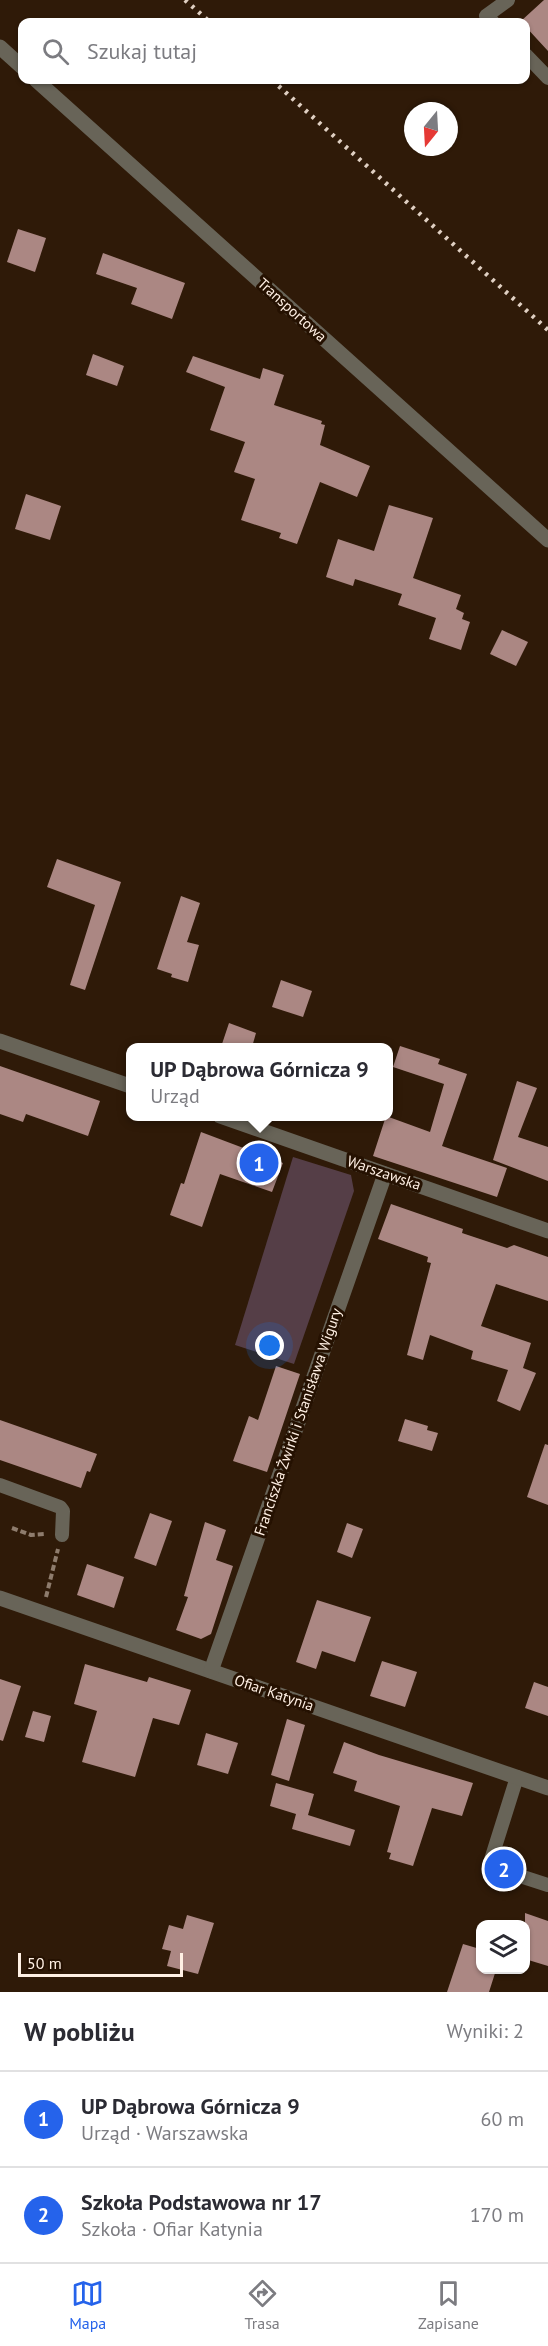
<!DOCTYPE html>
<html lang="pl">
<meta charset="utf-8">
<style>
:root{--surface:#fff;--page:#f7f7f7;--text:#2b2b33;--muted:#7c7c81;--line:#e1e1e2;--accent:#2563eb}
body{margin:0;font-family:"PT Sans",sans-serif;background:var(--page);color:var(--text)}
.controls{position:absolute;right:18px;bottom:18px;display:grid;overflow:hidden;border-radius:12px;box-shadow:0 2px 4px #0004}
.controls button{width:54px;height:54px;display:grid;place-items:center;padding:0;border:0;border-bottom:2px solid var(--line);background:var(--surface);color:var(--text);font:30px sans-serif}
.compass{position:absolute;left:404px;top:102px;width:54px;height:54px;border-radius:50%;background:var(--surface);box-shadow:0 2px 4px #0004;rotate:198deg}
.scale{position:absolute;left:18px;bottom:15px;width:165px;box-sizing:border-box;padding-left:6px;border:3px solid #fff0e4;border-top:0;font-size:16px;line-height:21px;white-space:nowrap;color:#fff0e4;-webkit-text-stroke:4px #251101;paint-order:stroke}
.you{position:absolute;left:270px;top:1346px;width:21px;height:21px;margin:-15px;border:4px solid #fff;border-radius:50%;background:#1a73e8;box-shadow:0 0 0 9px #1a73e833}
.badge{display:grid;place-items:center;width:39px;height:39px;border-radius:50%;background:var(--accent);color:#fff;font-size:20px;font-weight:700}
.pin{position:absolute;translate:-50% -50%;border:3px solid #fff;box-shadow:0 2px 6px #0006}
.popup{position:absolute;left:126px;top:1043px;width:267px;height:78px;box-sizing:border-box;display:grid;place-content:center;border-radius:12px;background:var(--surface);filter:drop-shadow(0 2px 4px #0005);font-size:20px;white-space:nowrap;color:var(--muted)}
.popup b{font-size:22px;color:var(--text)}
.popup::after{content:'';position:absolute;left:50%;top:100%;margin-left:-12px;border:12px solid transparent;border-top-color:var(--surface)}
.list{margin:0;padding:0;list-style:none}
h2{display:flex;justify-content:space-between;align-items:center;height:78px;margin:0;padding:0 24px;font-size:26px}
h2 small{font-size:20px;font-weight:400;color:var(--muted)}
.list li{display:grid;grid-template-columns:39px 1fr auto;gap:18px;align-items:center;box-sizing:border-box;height:96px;padding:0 24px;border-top:2px solid var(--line)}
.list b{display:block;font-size:22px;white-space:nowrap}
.list p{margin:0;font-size:20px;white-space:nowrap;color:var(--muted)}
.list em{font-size:20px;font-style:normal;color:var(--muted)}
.icon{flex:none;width:33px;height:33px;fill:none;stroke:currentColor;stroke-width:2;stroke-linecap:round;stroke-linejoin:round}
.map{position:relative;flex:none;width:548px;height:1992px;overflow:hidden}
.search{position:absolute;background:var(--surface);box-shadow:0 2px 4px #0004;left:18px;right:18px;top:18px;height:66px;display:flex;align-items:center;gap:15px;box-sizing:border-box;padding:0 21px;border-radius:12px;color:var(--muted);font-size:22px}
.sheet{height:270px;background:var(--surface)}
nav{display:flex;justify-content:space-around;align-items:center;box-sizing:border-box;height:84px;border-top:2px solid var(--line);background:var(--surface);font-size:16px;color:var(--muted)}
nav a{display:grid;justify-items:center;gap:3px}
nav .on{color:var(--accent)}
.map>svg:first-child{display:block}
</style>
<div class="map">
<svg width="548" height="1992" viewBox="0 0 548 1992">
<rect width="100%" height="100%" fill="#2f1a08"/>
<polygon fill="#553e47" points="293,1157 351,1175 354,1191 294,1364 235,1345"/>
<g fill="#ab8783">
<polygon points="544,0 548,0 548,51 525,26 525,22 521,21"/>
<polygon points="18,229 46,238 35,272 7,262"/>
<polygon points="103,253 185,283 172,319 131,304 137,288 96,274"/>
<polygon points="93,354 124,366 117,386 86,375"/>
<polygon points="193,356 260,379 263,368 284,375 274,405 322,421 321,424 325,425 320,445 370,466 357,497 320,482 297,544 279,538 281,533 241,520 255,479 234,472 245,442 210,430 225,387 186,372"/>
<polygon points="26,494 61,506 50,540 15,529"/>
<polygon points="389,505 433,518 413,578 461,595 456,609 464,613 462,619 470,622 461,650 429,639 436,618 398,605 402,594 355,579 353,586 326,577 338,539 374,551"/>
<polygon points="502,630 528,642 516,666 490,654"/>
<polygon points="57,859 121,882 85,990 70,985 95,905 47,887"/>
<polygon points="181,896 200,903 187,942 199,945 188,982 171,977 172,974 157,969"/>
<polygon points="281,980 312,991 303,1017 272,1007"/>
<polygon points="229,1023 256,1033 252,1047 221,1047"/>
<polygon points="400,1046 440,1059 438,1064 467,1074 442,1146 507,1168 497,1197 373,1156 386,1116 430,1132 444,1084 393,1067"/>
<polygon points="0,1066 100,1101 88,1136 26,1114 23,1122 0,1114"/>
<polygon points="517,1081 537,1088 518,1137 548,1147 548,1181 493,1160"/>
<polygon points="201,1132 283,1163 272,1192 220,1174 202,1227 170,1215 181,1183 184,1184"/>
<polygon points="391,1204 463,1229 462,1233 507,1248 514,1245 548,1257 548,1301 496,1284 481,1326 531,1343 523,1368 536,1373 520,1411 497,1401 508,1370 471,1359 473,1351 430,1335 423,1360 407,1355 431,1263 427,1262 428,1257 378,1239"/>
<polygon points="276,1366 300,1374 267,1472 233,1461 249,1416 258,1420"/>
<polygon points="405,1419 428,1426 427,1430 438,1433 432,1451 398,1441"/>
<polygon points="0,1420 97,1454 90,1472 87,1471 81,1488 0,1460"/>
<polygon points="545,1444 548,1445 548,1505 527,1497"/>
<polygon points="150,1513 172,1521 156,1566 134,1558"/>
<polygon points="205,1522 226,1530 216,1560 233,1566 211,1634 201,1639 176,1630 188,1597 184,1596"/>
<polygon points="347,1523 363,1529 352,1558 337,1552"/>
<polygon points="87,1564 124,1577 114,1608 77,1595"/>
<polygon points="317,1600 371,1617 355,1662 322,1651 316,1669 296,1662"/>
<polygon points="382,1661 417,1672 405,1707 370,1696"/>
<polygon points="85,1664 147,1682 149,1677 191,1690 179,1725 153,1718 135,1777 82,1762 97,1711 74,1704"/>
<polygon points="0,1679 21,1686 3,1741 0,1740"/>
<polygon points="534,1682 548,1687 548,1716 525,1708"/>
<polygon points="33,1711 51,1716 44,1742 25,1737"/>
<polygon points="287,1719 305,1725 289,1781 271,1775"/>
<polygon points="206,1733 238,1743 228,1774 197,1765"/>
<polygon points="344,1742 379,1755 473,1783 462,1816 432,1808 413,1866 389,1859 391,1853 387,1852 400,1806 354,1791 357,1781 333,1773"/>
<polygon points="276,1783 314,1794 308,1815 355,1830 350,1846 292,1829 296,1814 270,1806"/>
<polygon points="525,1913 548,1921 548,1966 525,1959"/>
<polygon points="187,1915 214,1923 198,1974 167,1966 171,1951 162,1949 169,1925 183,1929"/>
<polygon points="463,1944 480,1949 480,1970 496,1970 489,1992 447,1992"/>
</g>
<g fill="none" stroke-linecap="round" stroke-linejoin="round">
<g stroke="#8e7c6d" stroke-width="4" stroke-dasharray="6 3" stroke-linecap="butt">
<polyline points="12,1528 31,1535 45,1534"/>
<polyline points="46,1597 58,1549"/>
</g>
<g stroke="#686458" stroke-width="14">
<polyline points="493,22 486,16 508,0"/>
<polyline points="526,55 548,78"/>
<polyline points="0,1485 60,1507 63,1511 62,1535"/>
<polyline points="517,1777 489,1866 548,1885"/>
</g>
<g stroke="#686458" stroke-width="15">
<polyline points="0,47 22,67"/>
<polyline points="36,80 548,540"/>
<polyline points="0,1041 130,1086"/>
<polyline points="220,1116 548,1231"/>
<polyline points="0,1598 548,1788"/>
<polyline points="211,1671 385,1174"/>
</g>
<g stroke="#e0d0c3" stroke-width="4.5" stroke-dasharray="3 6" stroke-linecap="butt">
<polyline points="185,0 210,22"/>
<polyline points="272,80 548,330"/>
</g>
</g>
<g text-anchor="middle" stroke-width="6" stroke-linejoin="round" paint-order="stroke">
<g font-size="15" fill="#fff0e4" stroke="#251101">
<text transform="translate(292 310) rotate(42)" y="5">Transportowa</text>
<text transform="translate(384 1173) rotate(19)" y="5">Warszawska</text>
<text transform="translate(298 1422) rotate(-71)" y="5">Franciszka Żwirki i Stanisława Wigury</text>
<text transform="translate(274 1693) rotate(19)" y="5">Ofiar Katynia</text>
</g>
</g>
</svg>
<div class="controls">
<button><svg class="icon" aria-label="layers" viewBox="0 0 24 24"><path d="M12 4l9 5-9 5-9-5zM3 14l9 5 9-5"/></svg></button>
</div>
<svg class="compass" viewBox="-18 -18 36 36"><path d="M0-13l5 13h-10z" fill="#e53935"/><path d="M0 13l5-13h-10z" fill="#7c7c81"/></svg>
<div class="scale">50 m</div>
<div class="you"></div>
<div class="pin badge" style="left:259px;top:1163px">1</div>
<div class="popup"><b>UP Dąbrowa Górnicza 9</b>Urząd</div>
<div class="pin badge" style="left:504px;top:1869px">2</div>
<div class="search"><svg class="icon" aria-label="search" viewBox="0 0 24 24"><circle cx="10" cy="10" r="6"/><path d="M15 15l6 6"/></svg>Szukaj tutaj</div>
</div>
<section class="sheet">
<h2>W pobliżu<small>Wyniki: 2</small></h2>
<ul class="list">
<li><span class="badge">1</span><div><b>UP Dąbrowa Górnicza 9</b><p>Urząd · Warszawska</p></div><em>60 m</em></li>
<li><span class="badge">2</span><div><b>Szkoła Podstawowa nr 17</b><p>Szkoła · Ofiar Katynia</p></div><em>170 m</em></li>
</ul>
</section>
<nav>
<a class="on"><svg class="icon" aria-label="map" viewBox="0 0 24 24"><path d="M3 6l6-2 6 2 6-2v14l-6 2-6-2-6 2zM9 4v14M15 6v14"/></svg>Mapa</a>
<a><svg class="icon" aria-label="directions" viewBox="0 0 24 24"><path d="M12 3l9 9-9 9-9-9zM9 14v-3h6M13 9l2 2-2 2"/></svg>Trasa</a>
<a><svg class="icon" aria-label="saved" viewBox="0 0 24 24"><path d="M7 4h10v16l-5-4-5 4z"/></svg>Zapisane</a>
</nav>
